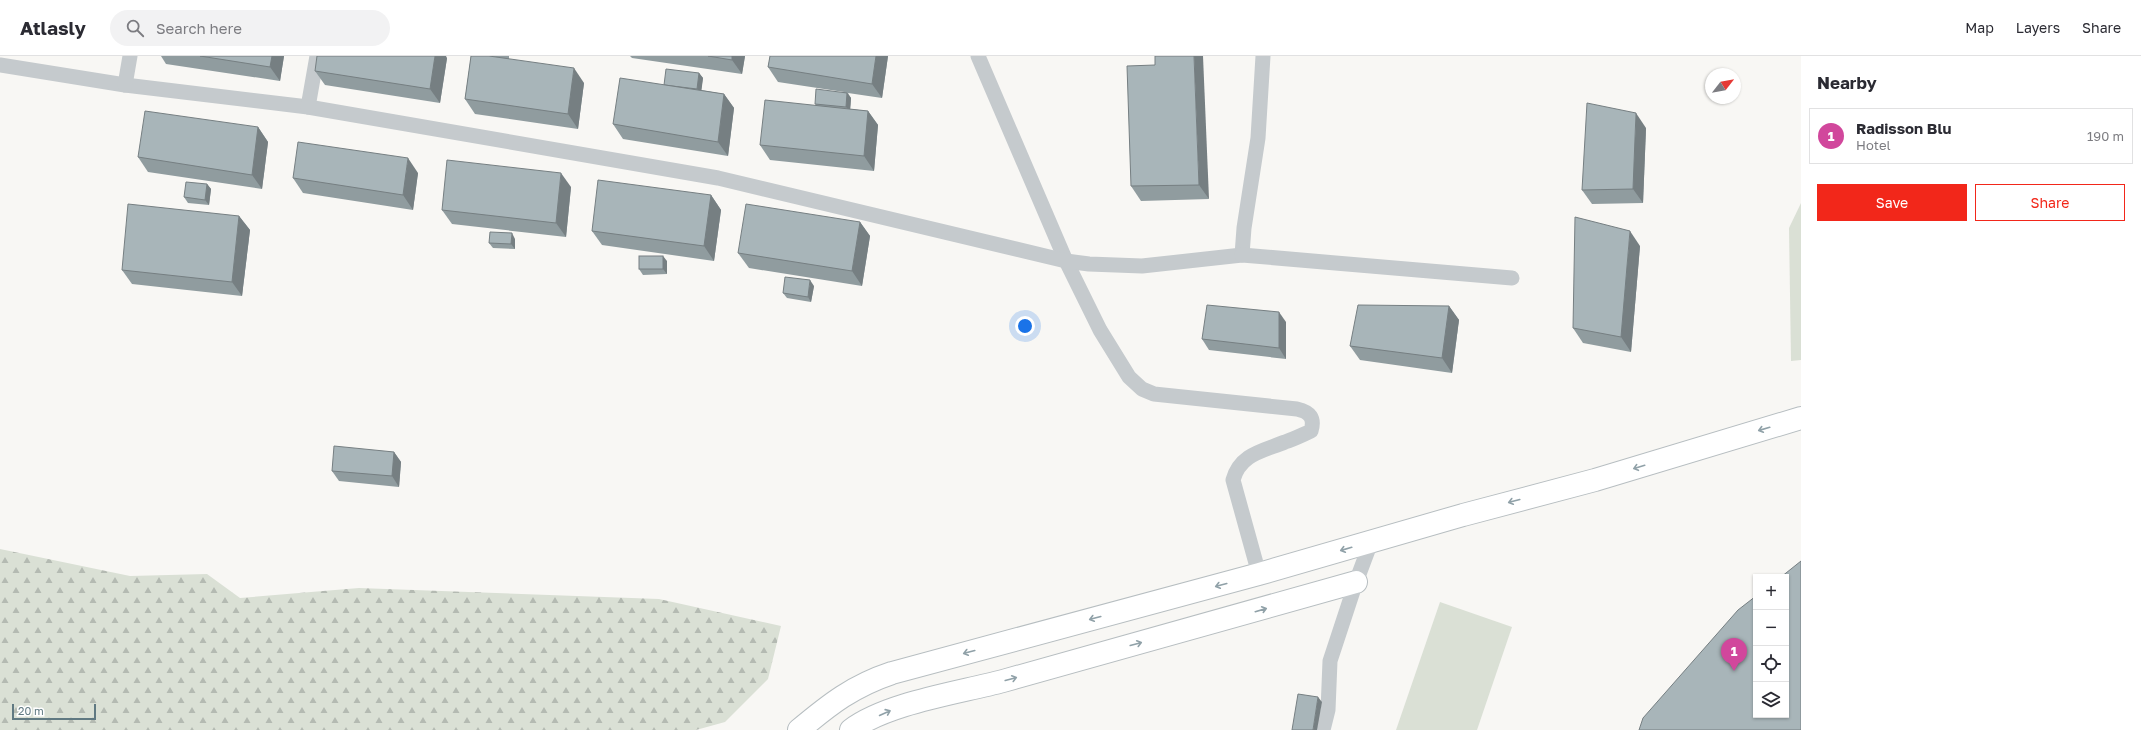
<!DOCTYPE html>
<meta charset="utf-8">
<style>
:root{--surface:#fff;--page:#f2f2f3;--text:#2b2b33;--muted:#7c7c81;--line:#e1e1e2;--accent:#f2271a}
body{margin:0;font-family:"Golos Text",sans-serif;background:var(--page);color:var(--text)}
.controls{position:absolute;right:12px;bottom:12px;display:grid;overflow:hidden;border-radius:0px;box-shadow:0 1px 3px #0004}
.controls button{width:36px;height:36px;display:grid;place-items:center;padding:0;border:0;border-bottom:1px solid var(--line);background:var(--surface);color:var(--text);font:20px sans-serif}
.compass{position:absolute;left:1705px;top:12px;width:36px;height:36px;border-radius:50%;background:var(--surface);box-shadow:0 1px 3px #0004;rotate:59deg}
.scale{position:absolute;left:12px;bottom:10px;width:84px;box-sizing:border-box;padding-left:4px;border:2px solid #607982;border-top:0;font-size:11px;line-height:14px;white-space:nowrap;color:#607982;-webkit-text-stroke:3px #fff;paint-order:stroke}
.you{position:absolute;left:1025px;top:270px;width:14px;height:14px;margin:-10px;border:3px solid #fff;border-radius:50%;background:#1a73e8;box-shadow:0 0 0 6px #1a73e833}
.badge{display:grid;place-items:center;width:26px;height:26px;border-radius:50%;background:var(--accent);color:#fff;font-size:13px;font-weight:700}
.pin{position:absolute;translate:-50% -33px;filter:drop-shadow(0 1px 2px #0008)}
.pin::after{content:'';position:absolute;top:21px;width:14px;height:12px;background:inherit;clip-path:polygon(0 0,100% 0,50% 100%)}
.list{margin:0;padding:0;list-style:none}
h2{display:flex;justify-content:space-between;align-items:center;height:52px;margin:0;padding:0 16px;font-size:17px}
h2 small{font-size:13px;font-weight:400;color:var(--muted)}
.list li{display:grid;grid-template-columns:26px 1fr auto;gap:12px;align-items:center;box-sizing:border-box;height:56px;margin:0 8px 8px;padding:0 8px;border:1px solid var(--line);border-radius:0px}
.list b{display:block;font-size:15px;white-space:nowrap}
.list p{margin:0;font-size:13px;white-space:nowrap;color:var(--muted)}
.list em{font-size:13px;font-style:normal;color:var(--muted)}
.actions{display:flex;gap:8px;padding:12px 16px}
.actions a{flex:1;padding:9px 0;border:1px solid var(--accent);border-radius:0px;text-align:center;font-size:14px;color:var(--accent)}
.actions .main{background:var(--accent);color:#fff}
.icon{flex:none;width:22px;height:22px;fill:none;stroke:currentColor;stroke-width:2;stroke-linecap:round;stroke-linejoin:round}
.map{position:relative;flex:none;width:1801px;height:674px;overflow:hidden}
header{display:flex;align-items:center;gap:24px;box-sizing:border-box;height:56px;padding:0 20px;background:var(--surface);border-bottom:1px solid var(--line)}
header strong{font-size:19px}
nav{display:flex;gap:22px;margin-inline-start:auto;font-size:14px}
.search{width:280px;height:36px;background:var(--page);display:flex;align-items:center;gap:10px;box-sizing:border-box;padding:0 14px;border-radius:22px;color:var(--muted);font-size:15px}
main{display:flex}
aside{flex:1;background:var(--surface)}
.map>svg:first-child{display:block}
</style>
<header>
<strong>Atlasly</strong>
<div class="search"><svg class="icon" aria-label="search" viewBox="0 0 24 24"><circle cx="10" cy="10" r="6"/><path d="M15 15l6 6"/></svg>Search here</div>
<nav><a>Map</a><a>Layers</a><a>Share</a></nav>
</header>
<main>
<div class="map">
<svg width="1801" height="674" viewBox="0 0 1801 674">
<defs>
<pattern id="forest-firs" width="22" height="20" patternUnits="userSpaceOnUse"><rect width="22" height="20" fill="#dae0d5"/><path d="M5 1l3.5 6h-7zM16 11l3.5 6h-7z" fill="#b4bab2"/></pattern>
</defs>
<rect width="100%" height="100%" fill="#f8f7f4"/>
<polygon fill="url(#forest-firs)" points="0,493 130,520 207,518 240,542 359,532 659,543 781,570 768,623 725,666 696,674 0,674"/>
<g fill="#dae0d5">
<polygon points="1801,147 1801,304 1791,305 1789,172"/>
<polygon points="1440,546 1512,571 1477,674 1396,674"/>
</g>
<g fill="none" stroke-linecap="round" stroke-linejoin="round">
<defs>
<g id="secondary">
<path d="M799 674C830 648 853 630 892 617L1259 518 1463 459 1595 424 1801 362"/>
<path d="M851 674C887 647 958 637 1003 625 1120 593 1238 560 1356 526"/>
</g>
</defs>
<use href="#secondary" stroke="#b7bec1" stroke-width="24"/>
<g stroke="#c5cacd" stroke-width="15">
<path d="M978 0 1066 205 1100 274 1129 321 1142 333 1154 338 1297 353C1310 356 1315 362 1311 375 1302 379 1294 383 1285 386 1263 395 1240 398 1233 424L1259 518"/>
<polyline points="0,9 125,29 308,51 718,122 1066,205 1089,208 1142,210 1242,199 1244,172 1258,82 1263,0"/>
<polyline points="125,29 130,0"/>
<polyline points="308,51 317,0"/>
<polyline points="1242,199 1512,222"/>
<polyline points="1323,674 1328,654 1330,605 1356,526 1371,486"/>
</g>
<use href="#secondary" stroke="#fff" stroke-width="22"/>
</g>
<g fill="#909c9f">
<polygon points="161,0 284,0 280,25 166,8"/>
<polygon points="471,0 509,0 509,3 584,27 578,73 475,58 465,43"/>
<polygon points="630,0 745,0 742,18 632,2"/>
<polygon points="770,0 888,0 882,42 848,37 851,42 850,53 868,55 878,69 874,115 770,104 760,89 816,49 815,48 844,36 778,26 768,11"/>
<polygon points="447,2 440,47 325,29 315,15"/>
<polygon points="1155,9 1209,143 1141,145 1131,130"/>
<polygon points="699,17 703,22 701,34 724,38 734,52 728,100 623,83 613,68 664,29"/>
<polygon points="258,71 268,86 262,133 148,116 138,101"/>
<polygon points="1646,72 1643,147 1592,148 1582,134"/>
<polygon points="418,117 413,154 303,137 293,122"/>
<polygon points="207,128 211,133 209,149 188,147 184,141"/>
<polygon points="571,131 566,181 452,168 442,154"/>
<polygon points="711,139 721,154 714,205 602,189 592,175"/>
<polygon points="239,160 250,174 242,240 132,228 122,214"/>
<polygon points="860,166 870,180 862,230 749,212 738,197"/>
<polygon points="515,183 515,193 493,192 489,187"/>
<polygon points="1640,190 1631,296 1583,287 1573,272"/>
<polygon points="667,205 667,218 643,219 639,213"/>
<polygon points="814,230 811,246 787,242 783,237"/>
<polygon points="1449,250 1459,264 1452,317 1360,304 1350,290"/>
<polygon points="1286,266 1286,303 1209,294 1202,283"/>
<polygon points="394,396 401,406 399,431 339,425 332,415"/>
</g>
<g fill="#767f82">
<polygon points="272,0 284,0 280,25 270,11"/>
<polygon points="435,0 446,0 447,2 440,47 430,33"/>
<polygon points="732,0 745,0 742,18 732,4"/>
<polygon points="876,0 888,0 882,42 872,28"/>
<polygon points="1194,0 1203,0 1209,143 1199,129"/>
<polygon points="574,12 584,27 578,73 568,58"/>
<polygon points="699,17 703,22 701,38 697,33"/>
<polygon points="847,37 851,42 850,57 846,51"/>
<polygon points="724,38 734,52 728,100 718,86"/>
<polygon points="868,55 878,69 874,115 864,100"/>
<polygon points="1636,57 1646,72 1643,147 1633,133"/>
<polygon points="258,71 268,86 262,133 252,119"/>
<polygon points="408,102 418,117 413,154 403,139"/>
<polygon points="561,117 571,131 566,181 556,167"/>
<polygon points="207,128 211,133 209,149 205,144"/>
<polygon points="711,139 721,154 714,205 704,190"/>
<polygon points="239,160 250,174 242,240 232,226"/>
<polygon points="860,166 870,180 862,230 852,215"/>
<polygon points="1630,175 1640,190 1631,296 1621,281"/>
<polygon points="512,177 515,183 515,193 511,188"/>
<polygon points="663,200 667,205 667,218 663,213"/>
<polygon points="810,224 814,230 811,246 808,241"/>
<polygon points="1449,250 1459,264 1452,317 1442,302"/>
<polygon points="1279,256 1286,266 1286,303 1279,292"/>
<polygon points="394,396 401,406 399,431 392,420"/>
<polygon points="1318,641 1322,646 1317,674 1313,674"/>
</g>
<g fill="#a8b5b9" stroke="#767f82">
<polygon points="200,0 272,0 270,11"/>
<polygon points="317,0 435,0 430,33 315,15"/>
<polygon points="471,0 489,0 574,12 568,58 465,43"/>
<polygon points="708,0 732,0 732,4"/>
<polygon points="770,0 876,0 872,28 768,11"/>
<polygon points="1155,0 1194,0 1199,129 1131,130 1127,10 1155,9"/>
<polygon points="666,13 699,17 697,33 664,29"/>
<polygon points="620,22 724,38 718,86 613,68"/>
<polygon points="816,33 847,37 846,51 815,48"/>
<polygon points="765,44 868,55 864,100 760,89"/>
<polygon points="1587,47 1636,57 1633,133 1582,134"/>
<polygon points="145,55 258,71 252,119 138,101"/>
<polygon points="298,86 408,102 403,139 293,122"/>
<polygon points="447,104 561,117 556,167 442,154"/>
<polygon points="598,124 711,139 704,190 592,175"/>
<polygon points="186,126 207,128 205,144 184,141"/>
<polygon points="128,148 239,160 232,226 122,214"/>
<polygon points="746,148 860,166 852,215 738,197"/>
<polygon points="1575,161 1630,175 1621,281 1573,272"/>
<polygon points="490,176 512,177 511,188 489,187"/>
<rect x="639" y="200" width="24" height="13"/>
<polygon points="785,221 810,224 808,241 783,237"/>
<polygon points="1207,249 1279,256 1279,292 1202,283"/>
<polygon points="1358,249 1449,250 1442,302 1350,290"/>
<polygon points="334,390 394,396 392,420 332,415"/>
<polygon points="1801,505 1801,674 1639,674 1643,662 1738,554 1756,540 1756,659 1786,659 1786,521 1781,521"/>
<polygon points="1298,638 1318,641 1313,674 1292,674"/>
</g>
<defs><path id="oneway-shaft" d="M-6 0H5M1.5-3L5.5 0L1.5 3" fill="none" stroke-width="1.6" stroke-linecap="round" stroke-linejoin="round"/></defs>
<g stroke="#90a1a8">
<use href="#oneway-shaft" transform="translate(1764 373) rotate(164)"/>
<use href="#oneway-shaft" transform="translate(1639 411) rotate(163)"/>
<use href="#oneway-shaft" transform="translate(1514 445) rotate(165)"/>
<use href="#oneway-shaft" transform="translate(1346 493) rotate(164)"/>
<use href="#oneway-shaft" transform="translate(1221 529) rotate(165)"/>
<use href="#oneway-shaft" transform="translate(1261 554) rotate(-16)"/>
<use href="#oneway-shaft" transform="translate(1095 562) rotate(165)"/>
<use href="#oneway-shaft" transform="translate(1136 588) rotate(-15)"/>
<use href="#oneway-shaft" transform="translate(969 596) rotate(165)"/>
<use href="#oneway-shaft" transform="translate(1011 623) rotate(-15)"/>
<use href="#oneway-shaft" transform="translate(885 657) rotate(-24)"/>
</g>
</svg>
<div class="controls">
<button>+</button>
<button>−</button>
<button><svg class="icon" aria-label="locate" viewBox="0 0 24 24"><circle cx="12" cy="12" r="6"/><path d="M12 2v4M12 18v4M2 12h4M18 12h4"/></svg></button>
<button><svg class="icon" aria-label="layers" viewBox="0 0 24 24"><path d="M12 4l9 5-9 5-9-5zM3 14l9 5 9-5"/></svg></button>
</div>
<svg class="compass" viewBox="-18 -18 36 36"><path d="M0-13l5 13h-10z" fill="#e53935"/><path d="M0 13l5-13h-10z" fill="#7c7c81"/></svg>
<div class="scale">20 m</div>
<div class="you"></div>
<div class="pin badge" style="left:1734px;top:615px;background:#d1479c">1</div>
</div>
<aside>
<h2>Nearby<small></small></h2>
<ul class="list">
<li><span class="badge" style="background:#d1479c">1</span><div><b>Radisson Blu</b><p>Hotel</p></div><em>190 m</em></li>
</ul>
<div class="actions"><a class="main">Save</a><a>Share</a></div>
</aside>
</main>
